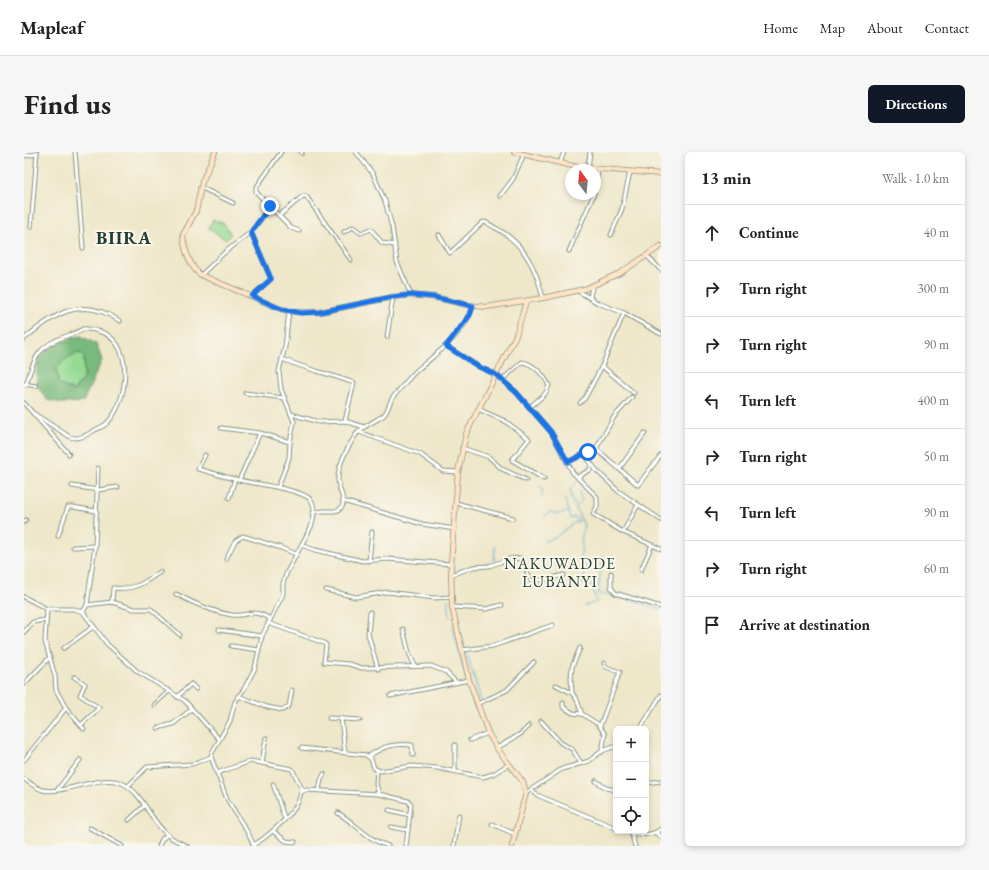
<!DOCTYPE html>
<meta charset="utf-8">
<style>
:root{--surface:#fff;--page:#f6f6f6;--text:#222;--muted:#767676;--line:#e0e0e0;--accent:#111827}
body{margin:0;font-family:"EB Garamond",serif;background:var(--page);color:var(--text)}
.controls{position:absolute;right:12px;bottom:12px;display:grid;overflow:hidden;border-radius:6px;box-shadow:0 2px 6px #0003}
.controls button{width:36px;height:36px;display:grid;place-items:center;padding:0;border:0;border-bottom:1px solid var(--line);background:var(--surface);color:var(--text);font:20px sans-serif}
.compass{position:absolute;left:541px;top:12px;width:36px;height:36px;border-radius:50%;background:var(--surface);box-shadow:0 2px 6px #0003;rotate:345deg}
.stop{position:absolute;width:12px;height:12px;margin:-9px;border:3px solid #1a73e8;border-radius:50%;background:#fff}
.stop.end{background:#1a73e8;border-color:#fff;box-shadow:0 1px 4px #0008}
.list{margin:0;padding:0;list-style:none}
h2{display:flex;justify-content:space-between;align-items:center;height:52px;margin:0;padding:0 16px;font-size:17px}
h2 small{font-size:13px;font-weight:400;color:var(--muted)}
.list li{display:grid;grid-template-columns:26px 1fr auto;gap:12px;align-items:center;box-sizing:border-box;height:56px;padding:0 16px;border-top:1px solid var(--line)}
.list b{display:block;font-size:15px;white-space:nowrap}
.list em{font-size:13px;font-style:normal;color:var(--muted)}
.icon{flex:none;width:22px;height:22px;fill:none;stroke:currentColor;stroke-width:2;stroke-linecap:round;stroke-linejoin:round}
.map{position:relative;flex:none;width:637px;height:694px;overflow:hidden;border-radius:6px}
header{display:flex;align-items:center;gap:24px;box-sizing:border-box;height:56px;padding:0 20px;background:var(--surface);border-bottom:1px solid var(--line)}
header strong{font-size:19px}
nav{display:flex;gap:22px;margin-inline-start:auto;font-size:14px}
.intro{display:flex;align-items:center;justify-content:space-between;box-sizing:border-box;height:96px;padding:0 24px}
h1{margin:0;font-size:28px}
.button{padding:10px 18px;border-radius:6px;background:var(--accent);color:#fff;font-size:14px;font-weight:700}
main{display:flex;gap:24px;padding:0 24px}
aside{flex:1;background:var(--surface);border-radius:6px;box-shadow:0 2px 6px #0003}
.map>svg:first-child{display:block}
</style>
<header>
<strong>Mapleaf</strong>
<nav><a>Home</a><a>Map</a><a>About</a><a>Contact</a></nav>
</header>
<div class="intro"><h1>Find us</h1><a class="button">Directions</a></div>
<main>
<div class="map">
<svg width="637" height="694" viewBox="0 0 637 694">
<rect width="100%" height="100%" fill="#fbf7ec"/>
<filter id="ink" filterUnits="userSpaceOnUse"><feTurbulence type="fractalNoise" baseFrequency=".025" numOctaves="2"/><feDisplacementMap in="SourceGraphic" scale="8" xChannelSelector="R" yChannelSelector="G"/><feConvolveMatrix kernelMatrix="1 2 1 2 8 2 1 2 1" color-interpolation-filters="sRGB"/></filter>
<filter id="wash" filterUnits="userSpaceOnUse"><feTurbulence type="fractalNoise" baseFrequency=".012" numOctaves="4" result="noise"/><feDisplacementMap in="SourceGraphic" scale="16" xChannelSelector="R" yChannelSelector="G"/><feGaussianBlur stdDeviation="0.9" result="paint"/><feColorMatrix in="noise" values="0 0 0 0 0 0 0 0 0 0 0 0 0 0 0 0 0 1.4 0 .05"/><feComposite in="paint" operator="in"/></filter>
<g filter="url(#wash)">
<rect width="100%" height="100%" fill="#eee7ca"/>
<g fill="#95da93" stroke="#5a8c64">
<polygon points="189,68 199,71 207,82 202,88 184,76"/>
<polygon points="55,201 60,203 60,225 50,239 35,232 32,217 43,206"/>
</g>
<path fill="#78ba7d" stroke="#4c7c58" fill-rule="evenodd" d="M57 184 72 192 78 208 59 250 38 251 23 248 12 232C13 225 12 216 15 210 22 194 42 187 57 184ZM55 201 60 203V225L50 239 35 232 32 217 43 206Z"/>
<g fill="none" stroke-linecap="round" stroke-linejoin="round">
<g stroke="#50a6cc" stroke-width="1">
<polyline points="560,11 565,1"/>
<polyline points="554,329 546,337 548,348 557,367"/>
<polyline points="516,334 519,338 517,344"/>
<polyline points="541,347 546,367 550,365 554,367"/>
<polyline points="552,355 558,349 555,339"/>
<polyline points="520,366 525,360 534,362 544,360"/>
<path d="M520 389C538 387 542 371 558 368L560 374C556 384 559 396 556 408L562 415 559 431"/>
<polyline points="580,406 576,422 574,442 592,444 637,457"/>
<polyline points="429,411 429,420"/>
<polyline points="470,411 471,395"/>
<polyline points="459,413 466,412"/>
<polyline points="429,420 448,414"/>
<polyline points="556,430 574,436"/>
<polyline points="430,440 431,453"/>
<polyline points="424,447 426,465"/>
<polyline points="560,454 573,450 568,434"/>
<polyline points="432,457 434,471"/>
<polyline points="428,475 442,525"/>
<polyline points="438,487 441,496"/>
<polyline points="442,500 457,548"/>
<polyline points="443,530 446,540"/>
<polyline points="447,545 451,556"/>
<polyline points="636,682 637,683"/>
</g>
</g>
</g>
<g filter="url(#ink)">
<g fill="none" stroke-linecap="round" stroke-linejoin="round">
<defs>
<g id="street">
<polyline points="51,0 59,96"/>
<polyline points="257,0 232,36 232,40 267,76 275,79"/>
<polyline points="277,0 278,1"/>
<polyline points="332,0 349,22 361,49 368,75 373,110 387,143"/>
<polyline points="0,4 13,2"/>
<polyline points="536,11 540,0"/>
<polyline points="564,17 566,0"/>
<polyline points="176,35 209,51"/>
<polyline points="571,37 574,18"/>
<polyline points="476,44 489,27 500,2"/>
<polyline points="256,63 279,44 282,44 327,108"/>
<polyline points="7,75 13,0"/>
<polyline points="227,80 247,127 228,144"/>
<polyline points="320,80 329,75 337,81 347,77 358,91 371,93"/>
<path d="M415 83 426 101 459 70C464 70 466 73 470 75 499 90 512 115 519 146"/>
<polyline points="587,83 598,57 606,20"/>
<polyline points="545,99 570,42"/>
<polyline points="623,104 637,118"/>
<polyline points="177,123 200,101 227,80 247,54"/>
<polyline points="554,139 574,151 600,161 637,182"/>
<polyline points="566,145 568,135"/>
<polyline points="265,159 261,195 255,219 257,237 270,270 266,290"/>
<polyline points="363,185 369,145"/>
<path d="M0 187C31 161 58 143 96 169"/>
<polyline points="422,194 455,215 471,222 492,240 527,280 549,321 573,345 573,355 569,362 599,380"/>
<path d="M258 207C282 217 306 222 330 231L321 269"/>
<polyline points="578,214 610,241"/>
<path d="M478 228 498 210C509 211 521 224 525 234L521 242 506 255"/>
<polyline points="0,232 12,234"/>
<path d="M2 233C10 204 15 193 45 183 50 182 55 179 59 177 63 176 70 178 74 179 111 188 105 248 84 270 81 274 75 276 71 278 63 283 55 288 46 285L9 261"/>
<polyline points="221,241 260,246"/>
<polyline points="0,251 45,302"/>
<polyline points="556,251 561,246 578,214 600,161"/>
<polyline points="454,257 481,269 505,287 488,308 520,327"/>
<polyline points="267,262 295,270 321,269 340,275"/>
<polyline points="197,276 236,281 266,290 265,306 254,335"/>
<polyline points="335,280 396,302 419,319 434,320"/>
<polyline points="438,296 465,305 478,317 502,328"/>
<polyline points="571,296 614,333 637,303"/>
<polyline points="560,302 573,319 594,339 637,368"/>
<path d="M181 303 174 317C186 320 198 324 210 327 224 331 279 337 287 348 292 355 290 368 287 375L263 420 259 431V442L238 484 231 516 220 537 211 550 206 569 188 601 187 605 203 647 224 681 230 694"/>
<polyline points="544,310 573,295 590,265 608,245"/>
<polyline points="595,317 621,281"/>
<polyline points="555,327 555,324 566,318 567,313"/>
<polyline points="215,328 236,281"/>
<polyline points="48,334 74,338 94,335"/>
<polyline points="205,346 211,327"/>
<polyline points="319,349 398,372 431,377"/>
<polyline points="432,351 489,366"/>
<polyline points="614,353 599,380 637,397"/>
<path d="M289 361C298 356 310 362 316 357 324 350 314 338 314 329 313 314 323 297 331 284 337 274 351 270 360 263 365 258 365 249 370 244 377 236 384 227 392 219 414 200 440 183 449 154"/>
<polyline points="0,370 2,368"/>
<polyline points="34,384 44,355 49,355 72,359"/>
<polyline points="277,393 291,398 339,409 363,407 427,412"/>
<polyline points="49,395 71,394"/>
<polyline points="202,407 211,389 219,384 257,396 272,402"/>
<polyline points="345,409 348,380"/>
<polyline points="617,418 628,393"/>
<polyline points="587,421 587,435 591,441 637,455"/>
<polyline points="427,423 449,415 465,414 485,407 497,406 507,429 524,427 540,423"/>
<polyline points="302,438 332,445 364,440 410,446 427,445"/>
<path d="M152 442C169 451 189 460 208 463 225 465 228 455 246 467"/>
<polyline points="0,445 23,457 50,457 59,460 83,492 113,519 161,549 195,587"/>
<path d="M88 450 89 436C110 438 119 432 136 420"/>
<polyline points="63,453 88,450 110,457 127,457 156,483"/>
<polyline points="428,455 462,457 478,453"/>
<polyline points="23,457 21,489 31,524 32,538 42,556 60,577"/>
<polyline points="59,460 63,453 71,394 74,316"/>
<polyline points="346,460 344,482 354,517"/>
<polyline points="244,471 300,491 302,493 300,510 325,512 338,516 407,514 422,520 432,530"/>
<polyline points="379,477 385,501 391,514"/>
<polyline points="195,478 238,484"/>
<polyline points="0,480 9,470 22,468"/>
<polyline points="207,494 235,498"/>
<polyline points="40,496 69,475"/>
<polyline points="556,496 548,515 547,526 548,541 553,548 558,562 574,572 581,582 578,600"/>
<polyline points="438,498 469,494 529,473"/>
<polyline points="50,525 61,532 56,543 75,556 57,573"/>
<polyline points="0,532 26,505"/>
<polyline points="532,533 548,541"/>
<polyline points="214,544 243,555 259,558 265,554 268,538"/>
<polyline points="366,544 445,528"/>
<polyline points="153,545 167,532 172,537"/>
<polyline points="539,550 539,555 549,561 558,562"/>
<polyline points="453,552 483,538 510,510"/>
<polyline points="130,553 145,539"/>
<polyline points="305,566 336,568"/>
<polyline points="317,566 321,601"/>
<polyline points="517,569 537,591 548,597 557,611"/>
<polyline points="576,574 596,520 582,515 580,511"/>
<polyline points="134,576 149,572 168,557"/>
<polyline points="616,577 637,543"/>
<polyline points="446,588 464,581"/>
<polyline points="431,593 431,619"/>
<polyline points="277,596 342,603 347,607 350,616 356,619 388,614 413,616 459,625 469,622 485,612"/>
<polyline points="473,596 498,581 505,574"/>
<path d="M345 604C359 594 371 591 388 593L389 603"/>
<polyline points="0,608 42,556"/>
<polyline points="238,611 242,586"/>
<polyline points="353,618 352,632 355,642"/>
<polyline points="193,621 227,609 268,617 279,639"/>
<path d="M0 627C6 631 12 636 19 638 38 643 74 623 95 630 119 638 125 669 144 683 149 688 157 691 163 694"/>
<polyline points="572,629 582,636 592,638"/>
<polyline points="622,631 637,629"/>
<polyline points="249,632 260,665"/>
<polyline points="104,634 123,615 168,612 187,605"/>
<polyline points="34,637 56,608"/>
<polyline points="295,638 297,628 300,622"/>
<polyline points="508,638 513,643 592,676"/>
<polyline points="502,641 538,617 565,609 578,599 592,594"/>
<polyline points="365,658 386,663"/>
<path d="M314 661C332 672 344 688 364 694"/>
<polyline points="105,668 120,654"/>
<polyline points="468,672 491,682"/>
<polyline points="367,675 384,678"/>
<polyline points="66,676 98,694"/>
<polyline points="249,679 262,689 271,690"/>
<path d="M603 679C615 683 626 685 637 677"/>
<polyline points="607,680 611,694"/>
<polyline points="632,681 637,685"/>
<path d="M229 693C240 688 268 663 273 652 275 649 276 644 277 640L282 638 355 642 384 649 387 652 382 694"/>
<polyline points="135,694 138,687 143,683"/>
<polyline points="430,694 435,663"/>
</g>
<g id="secondary">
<path d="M191 0 178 30 172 59 159 83C160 96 166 118 179 124L257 157 271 160H296L369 145 387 143 409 145 444 153 462 155 519 146 561 137 596 121 637 94"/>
<polyline points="490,0 553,15 637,22"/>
<polyline points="488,694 502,641 499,630 474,598 464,581 445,528 428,455 427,412 434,320 442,282 492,183 502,150"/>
</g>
</defs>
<use href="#street" stroke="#86927f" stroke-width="5"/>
<use href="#secondary" stroke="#86927f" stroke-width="6"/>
<use href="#street" stroke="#fff" stroke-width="3"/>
<use href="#secondary" stroke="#ffe4c6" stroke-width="4.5"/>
</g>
</g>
<g fill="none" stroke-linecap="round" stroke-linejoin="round" filter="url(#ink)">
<polyline stroke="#1a73e8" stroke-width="5" points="246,54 227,80 247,127 228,144 257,157 277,161 296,160 368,145 387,143 409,145 449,154 446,163 422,194 455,215 471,222 492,240 527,280 544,310 564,300"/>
</g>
<g text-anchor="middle" stroke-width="4" stroke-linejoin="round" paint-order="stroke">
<g font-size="16" letter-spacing="1" fill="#1f3d34" stroke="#fbf7ec">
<text x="536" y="417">NAKUWADDE<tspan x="536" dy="18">LUBANYI</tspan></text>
</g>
<g font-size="18" font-weight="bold" letter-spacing="1" fill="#1f3d34" stroke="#fbf7ec">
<text x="100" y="92">BIIRA</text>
</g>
</g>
</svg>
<div class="controls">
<button>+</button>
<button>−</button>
<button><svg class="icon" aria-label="locate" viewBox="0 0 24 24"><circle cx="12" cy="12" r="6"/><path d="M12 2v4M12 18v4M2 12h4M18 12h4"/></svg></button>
</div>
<svg class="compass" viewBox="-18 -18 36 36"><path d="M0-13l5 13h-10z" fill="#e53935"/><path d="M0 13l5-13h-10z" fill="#767676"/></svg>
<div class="stop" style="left:564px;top:300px"></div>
<div class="stop end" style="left:246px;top:54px"></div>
</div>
<aside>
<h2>13 min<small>Walk · 1.0 km</small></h2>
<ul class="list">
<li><svg class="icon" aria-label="ahead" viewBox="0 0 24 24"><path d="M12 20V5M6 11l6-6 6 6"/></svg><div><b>Continue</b></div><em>40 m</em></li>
<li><svg class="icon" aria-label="right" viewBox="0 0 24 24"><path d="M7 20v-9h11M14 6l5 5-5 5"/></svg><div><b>Turn right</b></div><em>300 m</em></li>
<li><svg class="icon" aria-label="right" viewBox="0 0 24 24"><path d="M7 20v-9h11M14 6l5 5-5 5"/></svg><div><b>Turn right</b></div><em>90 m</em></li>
<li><svg class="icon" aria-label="left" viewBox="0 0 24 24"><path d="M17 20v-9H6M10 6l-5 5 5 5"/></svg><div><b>Turn left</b></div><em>400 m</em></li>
<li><svg class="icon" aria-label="right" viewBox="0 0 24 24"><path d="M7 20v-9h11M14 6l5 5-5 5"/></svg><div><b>Turn right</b></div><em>50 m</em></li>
<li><svg class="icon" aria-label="left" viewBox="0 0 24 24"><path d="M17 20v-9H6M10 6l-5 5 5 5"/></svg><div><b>Turn left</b></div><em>90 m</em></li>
<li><svg class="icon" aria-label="right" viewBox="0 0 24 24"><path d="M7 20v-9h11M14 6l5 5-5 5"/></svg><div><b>Turn right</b></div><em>60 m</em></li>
<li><svg class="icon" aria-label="arrive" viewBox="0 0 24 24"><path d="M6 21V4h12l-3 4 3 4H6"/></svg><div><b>Arrive at destination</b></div></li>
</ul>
</aside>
</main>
